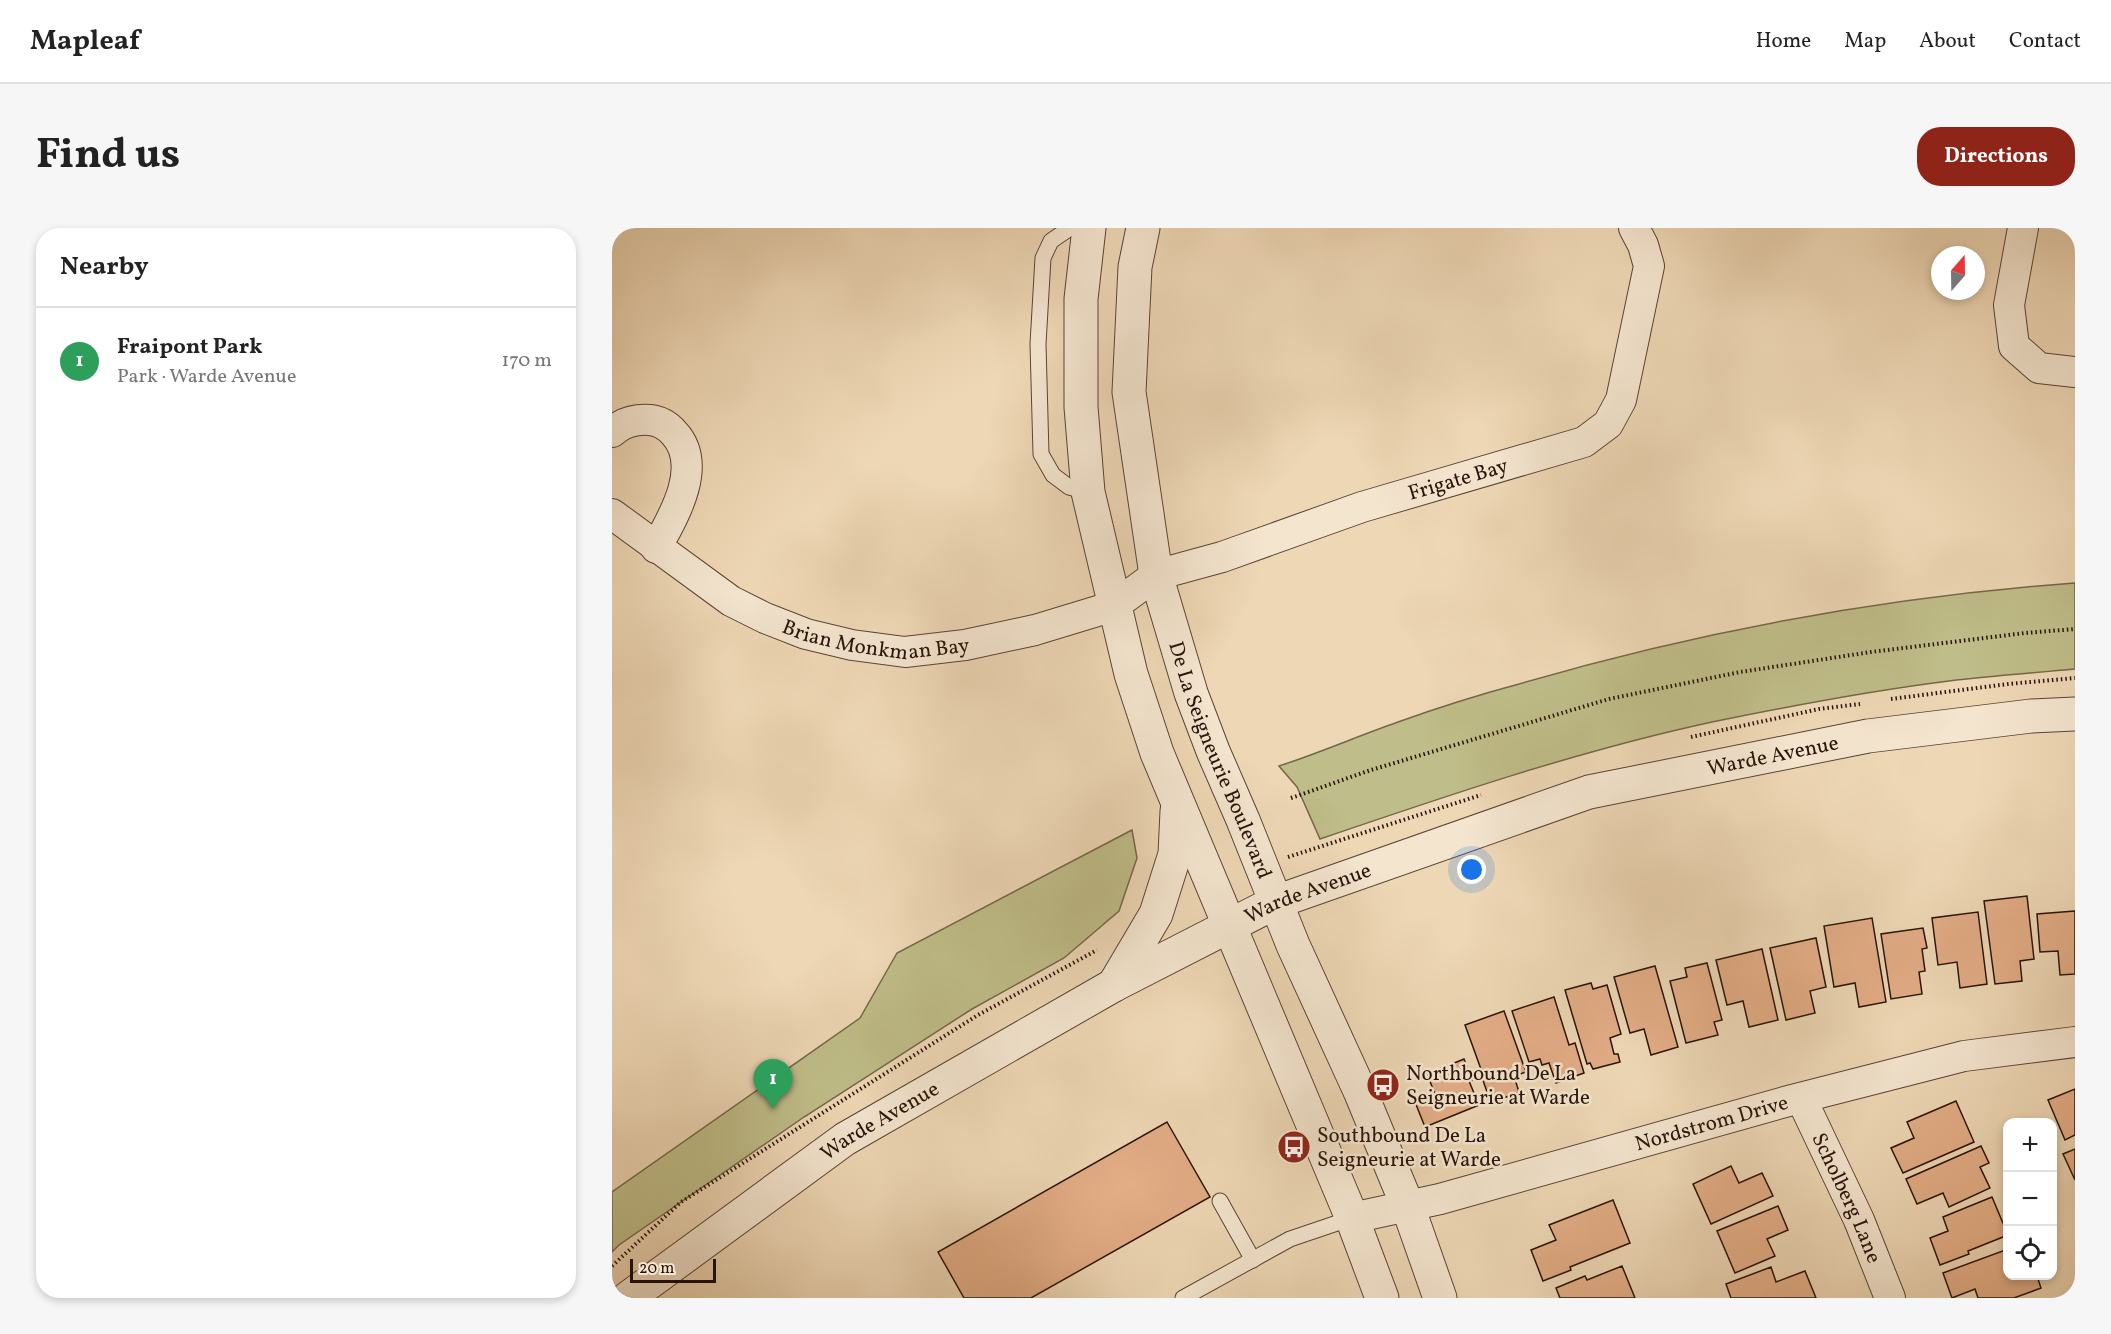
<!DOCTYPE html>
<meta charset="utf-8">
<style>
:root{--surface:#fff;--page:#f6f6f6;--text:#222;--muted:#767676;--line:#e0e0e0;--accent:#8f2418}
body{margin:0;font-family:Vollkorn,serif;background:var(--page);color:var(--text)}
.controls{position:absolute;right:18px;bottom:18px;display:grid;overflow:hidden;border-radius:12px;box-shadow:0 3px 9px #0003}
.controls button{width:54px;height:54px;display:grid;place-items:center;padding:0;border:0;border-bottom:2px solid var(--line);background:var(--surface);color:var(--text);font:30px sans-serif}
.compass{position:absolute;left:1319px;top:18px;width:54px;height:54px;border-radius:50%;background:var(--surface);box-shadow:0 3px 9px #0003;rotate:20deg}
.scale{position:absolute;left:18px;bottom:15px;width:86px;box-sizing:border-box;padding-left:6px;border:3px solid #29130a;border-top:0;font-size:16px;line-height:21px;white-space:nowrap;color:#29130a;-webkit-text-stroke:4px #f4e5cf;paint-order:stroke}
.you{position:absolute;left:860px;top:642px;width:21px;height:21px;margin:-15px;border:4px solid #fff;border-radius:50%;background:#1a73e8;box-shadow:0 0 0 9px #1a73e833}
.badge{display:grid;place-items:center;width:39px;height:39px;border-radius:50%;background:var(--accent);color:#fff;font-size:20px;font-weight:700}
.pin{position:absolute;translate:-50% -50px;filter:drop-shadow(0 2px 3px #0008)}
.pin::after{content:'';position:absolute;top:32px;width:21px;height:18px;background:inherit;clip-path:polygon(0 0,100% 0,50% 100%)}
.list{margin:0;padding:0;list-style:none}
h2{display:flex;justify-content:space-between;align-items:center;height:78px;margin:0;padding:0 24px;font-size:26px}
h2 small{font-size:20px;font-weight:400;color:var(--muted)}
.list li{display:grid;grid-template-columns:39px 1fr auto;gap:18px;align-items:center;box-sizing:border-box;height:108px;padding:0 24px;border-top:2px solid var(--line)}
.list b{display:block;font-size:22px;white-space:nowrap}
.list p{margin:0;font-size:20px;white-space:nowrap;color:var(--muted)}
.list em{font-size:20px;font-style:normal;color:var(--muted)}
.icon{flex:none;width:33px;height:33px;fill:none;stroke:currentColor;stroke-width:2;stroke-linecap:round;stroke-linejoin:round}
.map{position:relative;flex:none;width:1463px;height:1070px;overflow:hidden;border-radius:24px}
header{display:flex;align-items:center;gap:36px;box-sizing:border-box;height:84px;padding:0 30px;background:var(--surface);border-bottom:2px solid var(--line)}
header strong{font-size:28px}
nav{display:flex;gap:33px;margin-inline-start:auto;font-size:21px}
.intro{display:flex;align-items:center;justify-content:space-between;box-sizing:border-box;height:144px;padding:0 36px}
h1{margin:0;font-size:42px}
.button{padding:15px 27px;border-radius:24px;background:var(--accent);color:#fff;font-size:21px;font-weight:700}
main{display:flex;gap:36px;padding:0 36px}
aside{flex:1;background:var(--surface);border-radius:24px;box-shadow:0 3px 9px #0003}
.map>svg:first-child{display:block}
</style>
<header>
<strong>Mapleaf</strong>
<nav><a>Home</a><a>Map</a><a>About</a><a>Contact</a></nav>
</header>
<div class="intro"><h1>Find us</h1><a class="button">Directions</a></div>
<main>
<aside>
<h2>Nearby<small></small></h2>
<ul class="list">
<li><span class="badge" style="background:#2e9e5b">1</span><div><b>Fraipont Park</b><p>Park · Warde Avenue</p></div><em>170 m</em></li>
</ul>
</aside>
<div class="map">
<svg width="1463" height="1070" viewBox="0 0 1463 1070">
<rect width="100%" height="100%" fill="#eed7b5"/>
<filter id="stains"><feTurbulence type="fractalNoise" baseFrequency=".00333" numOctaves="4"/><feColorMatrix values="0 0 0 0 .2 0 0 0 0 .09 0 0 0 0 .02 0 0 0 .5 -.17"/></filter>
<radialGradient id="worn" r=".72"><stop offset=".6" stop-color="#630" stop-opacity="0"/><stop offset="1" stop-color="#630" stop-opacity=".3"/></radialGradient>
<g fill="#bfbd89" stroke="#74684a" stroke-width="1.5">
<path d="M1463 355V441C1421 445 1378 448 1337 453 1257 463 1178 478 1100 494 966 523 837 567 708 611L685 559 667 538C707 525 746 508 786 494 825 480 866 467 907 456 1088 403 1275 369 1463 355Z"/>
<polygon points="520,602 525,630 507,683 452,730 360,781 192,889 7,1017 0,1024 0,964 248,790 285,725"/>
</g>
<g fill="#e3ad86" stroke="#29130a" stroke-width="1.5">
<polygon points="1415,668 1422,731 1408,733 1410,753 1383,756 1372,673"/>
<polygon points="1463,683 1463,746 1448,747 1446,723 1428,724 1425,686"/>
<polygon points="1366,684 1375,756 1348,760 1345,734 1326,737 1320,690"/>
<polygon points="1260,690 1274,774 1247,779 1243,755 1222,759 1212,698"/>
<polygon points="1311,700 1315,720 1310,721 1313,743 1307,744 1310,766 1279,771 1269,706"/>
<polygon points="1204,710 1214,759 1198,763 1203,785 1174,792 1158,720"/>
<polygon points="1150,721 1166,792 1137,799 1131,773 1115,777 1104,732"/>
<polygon points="1095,735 1110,792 1102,794 1106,807 1074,815 1058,753 1075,749 1073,740"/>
<polygon points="1043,738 1066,819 1039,827 1032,801 1018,805 1002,749"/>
<polygon points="979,755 981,761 995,757 1009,806 998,810 1002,826 1006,826 1008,834 981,841 978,835 975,836 953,762"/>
<polygon points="942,769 957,817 963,815 972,845 944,855 937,835 930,837 928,831 917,834 900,783"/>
<polygon points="892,783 914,844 902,848 907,864 879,875 868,844 870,844 853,797"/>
<polygon points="852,831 860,852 857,853 867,877 813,899 803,874 823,866 815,846"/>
<polygon points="1463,861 1463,907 1453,912 1436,872"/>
<polygon points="1344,873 1362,914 1291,945 1279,920 1302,910 1295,894"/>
<polygon points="555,894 598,969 419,1070 352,1070 326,1024"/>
<polygon points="1369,918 1377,935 1368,939 1378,960 1337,979 1331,965 1305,976 1294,951"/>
<polygon points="1463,921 1463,952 1451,926"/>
<polygon points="1119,938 1127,955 1150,945 1161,968 1099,996 1081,956"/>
<polygon points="1380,969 1396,1007 1356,1023 1357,1026 1328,1037 1318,1010 1336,1003 1331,989"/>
<polygon points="1001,972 1018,1015 958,1039 959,1042 931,1053 919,1022 944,1012 937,997"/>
<polygon points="1166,978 1176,1002 1155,1011 1163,1028 1123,1045 1105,1003"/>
<polygon points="1396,1021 1396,1048 1425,1048 1429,1060 1402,1070 1366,1070 1363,1061 1340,1070 1331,1045"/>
<polygon points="1010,1038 1023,1070 948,1070 944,1060 973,1048 975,1052"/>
<polygon points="1159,1039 1164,1054 1193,1043 1204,1070 1119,1070 1114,1056"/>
</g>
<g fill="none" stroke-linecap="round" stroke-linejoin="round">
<defs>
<g id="service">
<polyline points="458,0 439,13 431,30 426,116 429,226 441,247 457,259 476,264"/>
<polyline points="608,973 641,1032"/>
<polyline points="571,1070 678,1011 740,990"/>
</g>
<g id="minor">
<polyline points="1411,0 1397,77 1402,118 1427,140 1463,144"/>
<path d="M0 204C10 195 24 191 38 192 47 193 56 198 62 205 92 237 62 288 44 320"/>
<path id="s1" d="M0 286 119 373 153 390 194 406 240 417 293 424 353 417 423 402 502 378 544 347 610 329 750 279 972 214 996 196 1009 172 1037 38 1031 17 1022 0"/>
<path id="s2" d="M1189 870 1247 992 1278 1070"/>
<path id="s3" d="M740 990 828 971 1180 872 1352 828 1463 814"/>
</g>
<g id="tertiary">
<polyline points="477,0 469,71 469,179 476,264 519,446 545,525 740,990 770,1070"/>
<path id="s4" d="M531 0 523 39 517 164 544 347 579 465 601 523 631 592 681 717 748 863 796 979 828 1070"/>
<polyline points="502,757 544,686 563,626 565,583"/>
<path id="s5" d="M16 1070 233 911 502 757 664 674 977 564 1256 508 1419 488 1463 486"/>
</g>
</defs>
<use href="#service" stroke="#5a4435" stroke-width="17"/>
<use href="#minor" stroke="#5a4435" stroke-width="32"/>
<use href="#tertiary" stroke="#5a4435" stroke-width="35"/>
<g stroke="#29130a" stroke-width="4" stroke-dasharray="1.5 3" stroke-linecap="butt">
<polyline points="1279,471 1396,456 1463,450"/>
<polyline points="1079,509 1207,481 1248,476"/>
<polyline points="679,570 759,542 997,471 1128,444 1259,424 1413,405 1463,401"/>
<polyline points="676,629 869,567"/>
<polyline points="0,1038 69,974 366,787 485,722"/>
</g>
<use href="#service" stroke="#f4e5cf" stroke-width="15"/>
<use href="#minor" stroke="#f4e5cf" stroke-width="30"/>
<use href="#tertiary" stroke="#f4e5cf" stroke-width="33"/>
</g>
<defs>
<symbol id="bus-disc" viewBox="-11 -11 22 22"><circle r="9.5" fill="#8f2418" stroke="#f4e5cf"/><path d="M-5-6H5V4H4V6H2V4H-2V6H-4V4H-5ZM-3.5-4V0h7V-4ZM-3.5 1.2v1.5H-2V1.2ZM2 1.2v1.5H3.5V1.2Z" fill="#fff"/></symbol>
</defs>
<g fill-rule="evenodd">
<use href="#bus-disc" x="752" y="838" width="38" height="38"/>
<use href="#bus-disc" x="663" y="900" width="38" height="38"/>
</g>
<g text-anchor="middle" stroke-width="5" stroke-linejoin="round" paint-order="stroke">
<g font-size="21" fill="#29130a" stroke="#f4e5cf">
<text dy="7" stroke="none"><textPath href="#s1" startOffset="914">Frigate Bay</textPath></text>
<text dy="7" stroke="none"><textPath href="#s1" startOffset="300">Brian Monkman Bay</textPath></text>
<text dy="7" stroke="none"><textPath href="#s5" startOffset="1280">Warde Avenue</textPath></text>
<text dy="7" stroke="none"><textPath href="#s4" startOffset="546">De La Seigneurie Boulevard</textPath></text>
<text dy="7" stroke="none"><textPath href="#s5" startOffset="794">Warde Avenue</textPath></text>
<text dy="7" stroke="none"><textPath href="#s5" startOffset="308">Warde Avenue</textPath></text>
<text dy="7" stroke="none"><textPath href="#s3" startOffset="372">Nordstrom Drive</textPath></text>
<text dy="7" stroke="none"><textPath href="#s2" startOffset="110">Scholberg Lane</textPath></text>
</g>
<g font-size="21" fill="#29130a" stroke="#f4e5cf" text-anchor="start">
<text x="794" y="852">Northbound De La<tspan x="794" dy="24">Seigneurie at Warde</tspan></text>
<text x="705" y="914">Southbound De La<tspan x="705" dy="24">Seigneurie at Warde</tspan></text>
</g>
</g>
<rect width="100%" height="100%" filter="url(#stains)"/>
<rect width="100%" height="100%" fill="url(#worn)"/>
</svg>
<div class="controls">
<button>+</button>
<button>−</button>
<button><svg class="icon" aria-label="locate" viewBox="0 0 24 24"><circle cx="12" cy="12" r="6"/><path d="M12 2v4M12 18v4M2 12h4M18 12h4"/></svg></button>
</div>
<svg class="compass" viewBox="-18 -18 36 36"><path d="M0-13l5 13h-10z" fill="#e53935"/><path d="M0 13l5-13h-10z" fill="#767676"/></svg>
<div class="scale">20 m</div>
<div class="you"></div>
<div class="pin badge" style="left:161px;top:881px;background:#2e9e5b">1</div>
</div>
</main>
